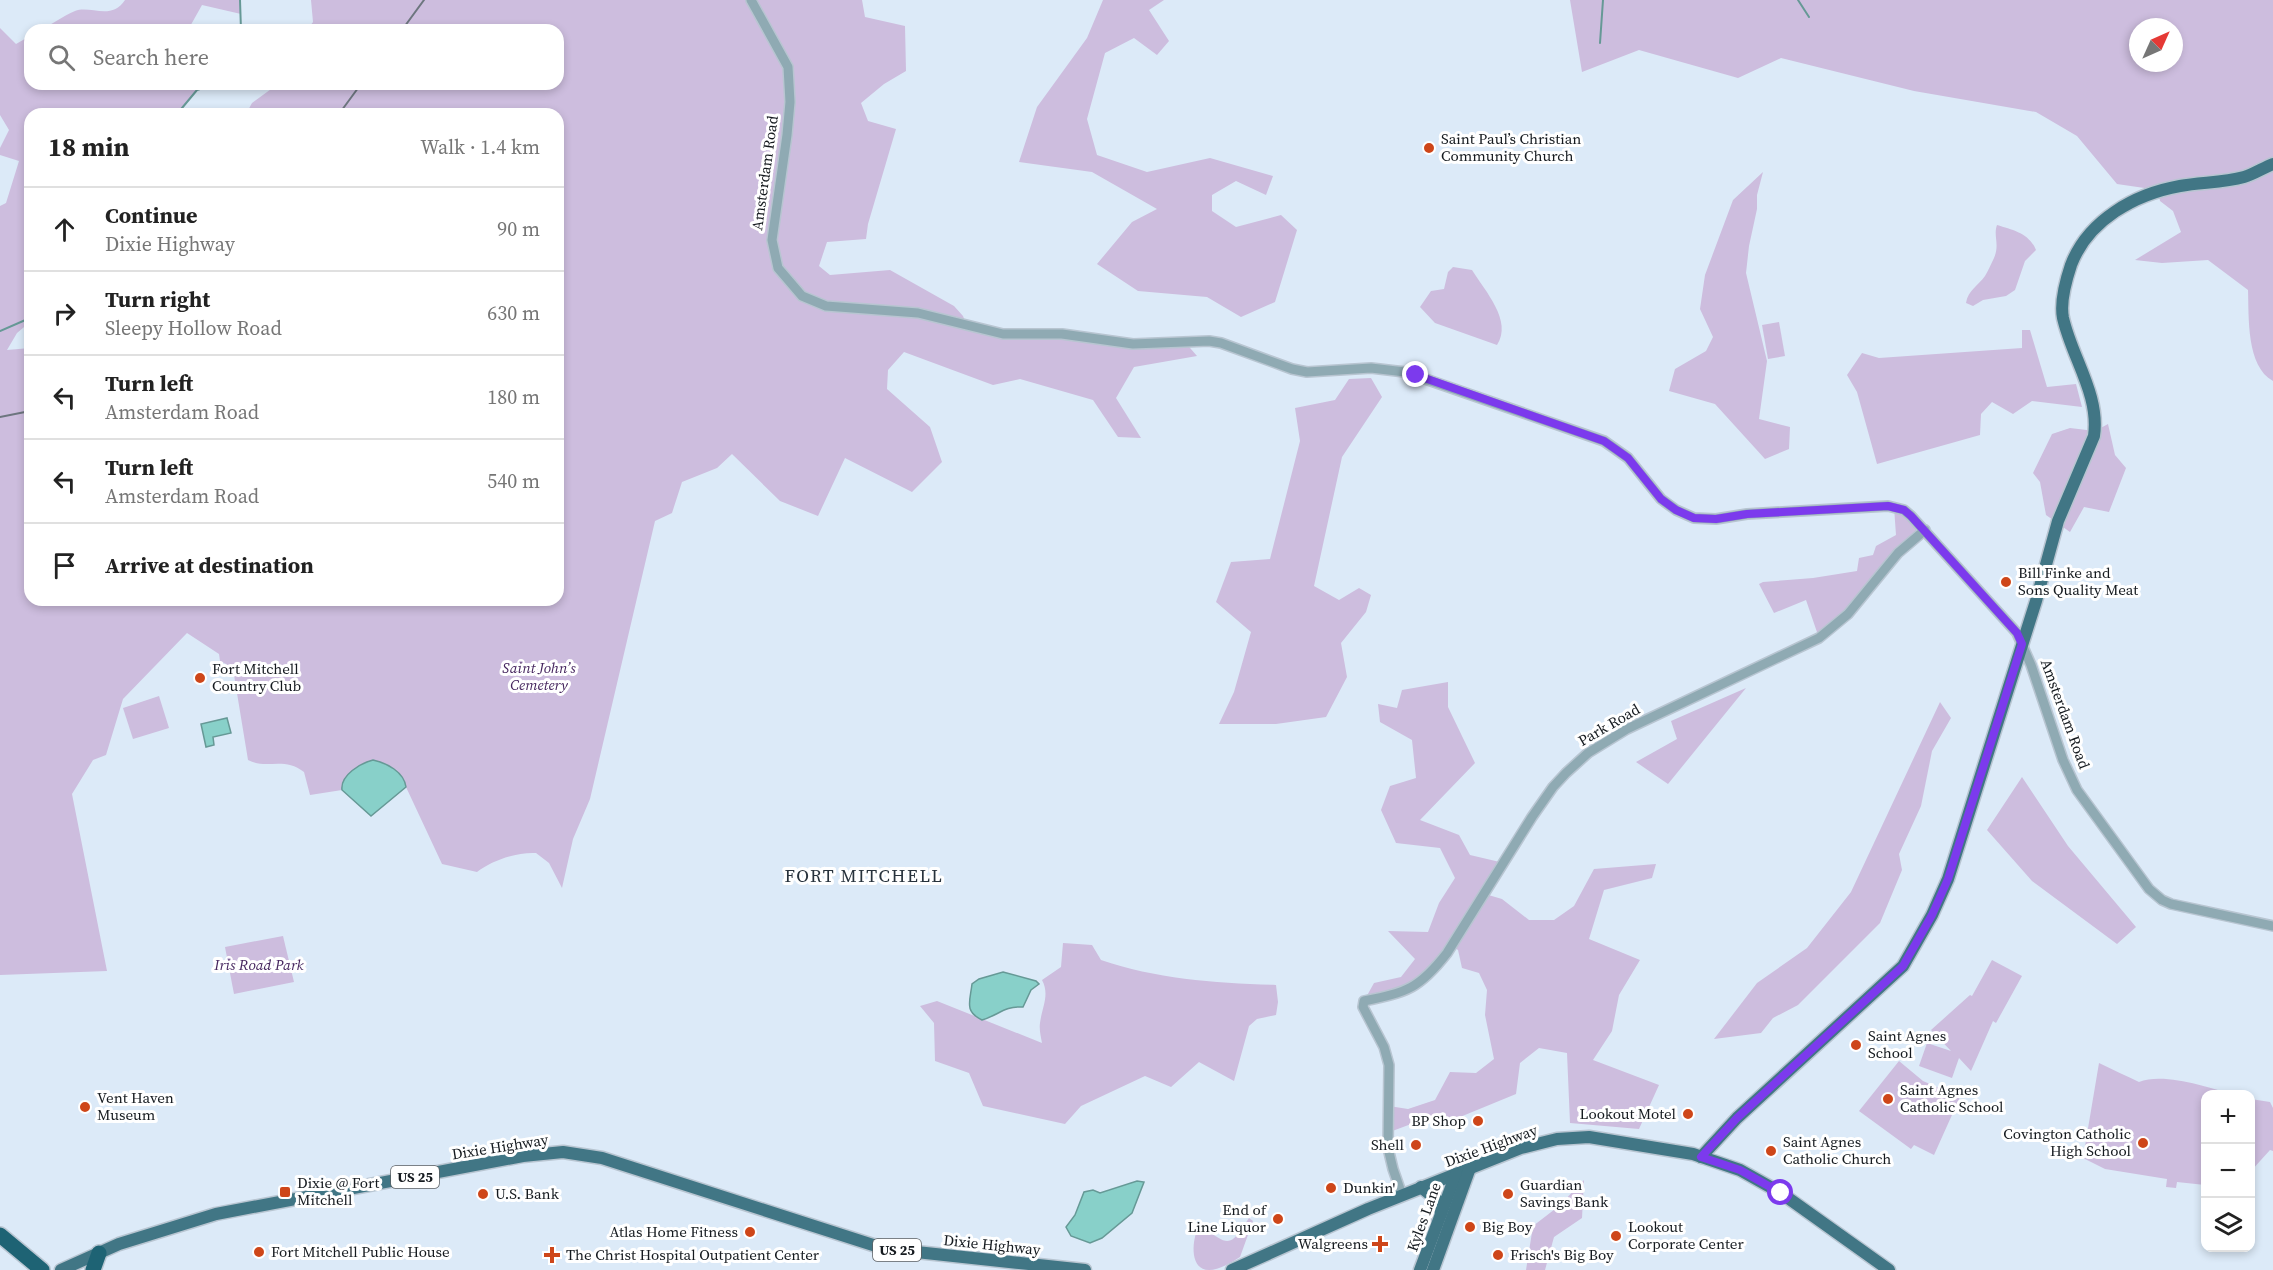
<!DOCTYPE html>
<meta charset="utf-8">
<style>
:root{--surface:#fff;--page:#f2f2f2;--text:#222;--muted:#767676;--line:#e0e0e0}
body{margin:0;font-family:"Source Serif 4",serif;background:var(--page);color:var(--text)}
.controls{position:absolute;right:18px;bottom:18px;display:grid;overflow:hidden;border-radius:12px;box-shadow:0 3px 9px #0003}
.controls button{width:54px;height:54px;display:grid;place-items:center;padding:0;border:0;border-bottom:2px solid var(--line);background:var(--surface);color:var(--text);font:30px sans-serif}
.compass{position:absolute;left:2129px;top:18px;width:54px;height:54px;border-radius:50%;background:var(--surface);box-shadow:0 3px 9px #0003;rotate:45deg}
.stop{position:absolute;width:18px;height:18px;margin:-14px;border:4px solid #7c3aed;border-radius:50%;background:#fff}
.stop.end{background:#7c3aed;border-color:#fff;box-shadow:0 2px 6px #0008}
.list{margin:0;padding:0;list-style:none}
h2{display:flex;justify-content:space-between;align-items:center;height:78px;margin:0;padding:0 24px;font-size:26px}
h2 small{font-size:20px;font-weight:400;color:var(--muted)}
.list li{display:grid;grid-template-columns:39px 1fr auto;gap:18px;align-items:center;box-sizing:border-box;height:84px;padding:0 24px;border-top:2px solid var(--line)}
.list b{display:block;font-size:22px;white-space:nowrap}
.list p{margin:0;font-size:20px;white-space:nowrap;color:var(--muted)}
.list em{font-size:20px;font-style:normal;color:var(--muted)}
.icon{flex:none;width:33px;height:33px;fill:none;stroke:currentColor;stroke-width:2;stroke-linecap:round;stroke-linejoin:round}
.map{position:relative;flex:none;width:2273px;height:1270px;overflow:hidden}
.search{position:absolute;background:var(--surface);box-shadow:0 3px 9px #0003;left:24px;top:24px;width:540px;height:66px;display:flex;align-items:center;gap:15px;box-sizing:border-box;padding:0 21px;border-radius:18px;color:var(--muted);font-size:22px}
.panel{position:absolute;background:var(--surface);box-shadow:0 3px 9px #0003;left:24px;top:108px;width:540px;height:498px;border-radius:18px}
.map>svg:first-child{display:block}
</style>
<div class="map">
<svg width="2273" height="1270" viewBox="0 0 2273 1270">
<rect width="100%" height="100%" fill="#dceaf8"/>
<g fill="#cdbdde" fill-rule="evenodd">
<path d="M125 0H240L241 14 202 5 188 30H41C52 24 63 16 75 11 90 5 112 21 125 0Z"/>
<path d="M311 0H862L865 17 905 26 906 71 884 84 861 103 868 121 896 129 868 224 866 239 827 242 819 266 830 275 890 270 954 306 963 316 967 326 1015 335 1112 342 1184 341 1197 356 1134 367 1116 398 1141 438 1118 437 1093 400 1020 379 993 385 904 352 888 370 887 389 930 427 942 462 912 492 845 458 818 516 780 501 732 454 717 468 682 482 672 513 655 521 590 799 573 839 562 888 549 863 536 853C517 852 492 860 477 872L442 864 406 787 371 816 342 790 310 795 304 772C284 756 266 770 248 760L234 675 226 664 220 661 219 654 187 633 123 699 106 755 93 760 72 794 107 971 0 975V206L6 203 19 161 0 155V148L9 130 0 115V28L16 44 30 36V84H195L197 90 177 114H30V322L17 333 7 350 30 348V600H558V114H246L252 103 278 84H558V30H307L313 22Z"/>
<polygon points="1103,0 1164,0 1149,10 1169,41 1157,55 1134,38 1105,53 1087,119 1097,155 1147,172 1210,158 1273,176 1266,195 1236,181 1212,195 1212,211 1236,227 1281,215 1297,230 1275,302 1241,317 1207,297 1138,291 1097,264 1132,222 1157,209 1092,172 1019,162 1037,107 1087,38"/>
<path d="M1570 0H2273V381C2246 366 2249 317 2248 290L2208 260 2162 263 2135 260 2181 232 2173 211 2160 201 2158 190 2117 184 2077 136 2036 112 1914 91 1781 58 1738 78 1639 50 1582 72ZM2138 27H2174V63H2138Z"/>
<polygon points="1763,172 1757,195 1757,209 1749,246 1746,273 1767,361 1759,419 1790,427 1789,449 1765,459 1715,404 1669,391 1675,369 1706,351 1713,337 1700,309 1705,275 1733,200"/>
<path d="M1997 225C2013 230 2029 233 2036 250L2025 261 2015 290 2006 296 1983 300 1973 306 1966 303C1968 290 1978 286 1985 276 1988 271 1991 264 1994 258 2000 244 1993 236 1997 225Z"/>
<path d="M1453 267 1472 270C1485 291 1513 321 1497 345L1435 323 1420 307 1431 291 1444 289 1448 272Z"/>
<polygon points="1779,322 1785,356 1768,359 1762,325"/>
<polygon points="2022,330 2030,330 2047,387 2076,384 2082,407 2032,401 2013,414 1992,402 1981,414 1980,435 1877,464 1857,392 1847,375 1862,353 1879,358 2022,348"/>
<polygon points="1371,378 1382,397 1342,457 1314,586 1339,600 1359,588 1371,595 1366,612 1341,643 1347,677 1326,717 1276,724 1219,724 1234,692 1251,632 1216,602 1231,562 1270,559 1300,441 1295,408 1335,400 1349,379"/>
<polygon points="2108,424 2115,455 2126,468 2109,512 2084,507 2070,532 2046,515 2040,482 2033,473 2052,434 2070,428 2095,431"/>
<polygon points="1894,507 1925,530 1911,542 1860,602 1819,638 1806,600 1774,613 1759,584 1763,582 1813,578 1857,571 1859,558 1873,555 1876,546 1896,535"/>
<polygon points="1448,682 1448,707 1475,763 1420,820 1459,835 1470,855 1504,863 1485,894 1502,899 1529,920 1554,920 1574,906 1594,869 1656,864 1652,878 1604,890 1589,939 1640,960 1619,995 1612,1031 1593,1060 1659,1085 1639,1129 1570,1123 1567,1053 1539,1048 1520,1063 1516,1094 1443,1124 1438,1114 1387,1133 1389,1106 1408,1109 1435,1100 1450,1072 1476,1073 1494,1059 1485,1015 1487,990 1479,973 1462,968 1458,950 1452,946 1427,978 1364,1001 1374,983 1401,977 1415,959 1388,931 1428,932 1439,903 1455,878 1440,848 1396,843 1381,810 1390,786 1416,778 1412,740 1380,722 1378,704 1397,708 1402,690"/>
<polygon points="1746,688 1668,784 1636,762 1677,739 1671,721"/>
<polygon points="159,696 169,728 133,739 123,708"/>
<polygon points="1940,702 1951,718 1932,751 1921,806 1899,854 1902,870 1880,923 1798,1005 1773,1018 1761,1033 1714,1039 1757,983 1807,948 1851,892"/>
<polygon points="2022,777 2068,846 2136,927 2117,944 2032,881 1987,830"/>
<polygon points="283,936 294,982 234,994 225,947"/>
<path d="M1063 943 1092 945 1101 960C1156 979 1216 983 1276 985L1278 1002 1276 1015 1257 1019 1249 1026 1234 1081 1199 1062 1171 1087 1145 1076 1081 1106 1065 1124 983 1106 969 1073 935 1061 934 1023 920 1006 937 1001 1042 1043C1041 1037 1039 1030 1040 1023 1042 1007 1050 995 1042 980L1061 967Z"/>
<polygon points="1992,960 2022,976 1996,1023 1993,1021 1971,1071 1959,1058 1952,1078 1919,1066 1927,1043 1951,1051 1931,1030 1970,995 1972,996"/>
<polygon points="1899,1061 1923,1081 1960,1097 1934,1155 1914,1145 1911,1149 1859,1111"/>
<path d="M2099 1063C2113 1070 2127 1076 2139 1082 2163 1072 2208 1087 2232 1094H2206L2205 1185 2177 1182 2176 1188 2166 1187 2167 1179 2105 1169 2083 1158Z"/>
<polygon points="2251,1099 2270,1102 2273,1108 2273,1151 2270,1150 2251,1171"/>
<polygon points="1584,1180 1582,1218 1554,1237 1545,1270 1526,1270 1533,1226 1559,1206"/>
<path d="M1249 1218 1253 1221 1240 1257C1232 1262 1219 1270 1209 1270 1190 1270 1192 1242 1197 1231L1204 1227C1231 1250 1232 1243 1249 1218Z"/>
</g>
<g fill="#88d0c9" stroke="#669996" stroke-width="1.5">
<polygon points="227,718 231,733 213,737 214,745 206,747 201,724"/>
<path d="M373 760C387 763 404 772 406 787L371 816 342 790C340 775 361 763 373 760Z"/>
<path d="M1003 972 1036 981 1039 984 1031 990 1023 1007C1004 1006 999 1015 982 1020 964 1011 970 1002 972 984L979 979Z"/>
<polygon points="1137,1181 1144,1182 1132,1213 1102,1238 1090,1243 1071,1236 1066,1227 1075,1215 1084,1192 1093,1190 1100,1193"/>
</g>
<g fill="none" stroke-linecap="round" stroke-linejoin="round">
<g stroke="#669996" stroke-width="2">
<polyline points="240,0 241,30"/>
<polyline points="1798,0 1809,17"/>
<polyline points="1600,43 1603,0"/>
<polyline points="177,114 197,90 216,84"/>
<polyline points="0,331 30,318"/>
</g>
<defs>
<g id="minor">
<polyline points="751,0 788,67 790,102 787,135 772,240 778,268 802,296 826,306 918,313 1003,334 1062,334 1133,344 1209,341 1221,343 1292,369 1307,372 1371,368 1405,372 1604,441 1628,458 1661,499 1676,510 1694,518 1716,519 1747,514 1888,506 1904,510 1911,516 2017,633 2031,665 2063,760 2077,790 2149,889 2162,900 2171,904 2273,926"/>
<path d="M1402 1195 1393 1169 1388 1148 1389 1065 1384 1047 1363 1007 1364 1001C1407 992 1419 989 1447 953L1532 817 1553 787 1566 773 1588 753 1627 729 1819 638 1848 614 1898 553 1925 530"/>
</g>
<g id="major">
<path d="M1701 1157 1737 1118 1903 966 1932 915 1948 879 2036 601 2058 521 2094 436C2100 395 2072 358 2063 318 2060 303 2066 280 2071 265 2088 220 2135 194 2180 186 2201 182 2223 183 2244 177 2254 174 2263 168 2273 164"/>
<polyline points="1421,1187 1437,1200 1441,1213"/>
<polyline points="61,1270 119,1244 216,1214 523,1156 563,1152 602,1158 873,1245 907,1251 1085,1270"/>
<polyline points="1232,1270 1368,1209 1521,1148 1557,1139 1589,1137 1693,1154 1740,1170 1781,1193 1889,1270"/>
<polyline points="1420,1270 1456,1174"/>
<polyline points="1433,1270 1470,1168"/>
</g>
<g id="highway">
<polyline points="0,1235 42,1270"/>
<polyline points="93,1270 99,1253"/>
</g>
</defs>
<use href="#minor" stroke="#b8c5d1" stroke-width="12"/>
<use href="#major" stroke="#b8c5d1" stroke-width="15"/>
<use href="#highway" stroke="#b8c5d1" stroke-width="18"/>
<use href="#minor" stroke="#8faab3" stroke-width="9"/>
<use href="#major" stroke="#417685" stroke-width="12"/>
<use href="#highway" stroke="#1e6374" stroke-width="15"/>
<g stroke="#6d767f" stroke-width="2">
<polyline points="402,30 424,0"/>
<polyline points="339,114 361,84"/>
<polyline points="0,417 30,411"/>
</g>
</g>
<g fill="none" stroke-linecap="round" stroke-linejoin="round">
<polyline stroke="#7c3aed" stroke-width="8" points="1416,375 1604,441 1628,458 1661,499 1676,510 1694,518 1716,519 1747,514 1888,506 1904,510 1911,516 2017,633 2022,644 1948,879 1932,915 1903,966 1737,1118 1701,1157 1740,1170 1781,1193"/>
</g>
<g fill="#ce4619" stroke="#fff" stroke-width="2">
<circle cx="1429" cy="148" r="6"/>
<circle cx="2006" cy="582" r="6"/>
<circle cx="200" cy="678" r="6"/>
<circle cx="1856" cy="1045" r="6"/>
<circle cx="1888" cy="1099" r="6"/>
<circle cx="85" cy="1107" r="6"/>
<circle cx="1688" cy="1114" r="6"/>
<circle cx="1478" cy="1121" r="6"/>
<circle cx="2143" cy="1143" r="6"/>
<circle cx="1416" cy="1145" r="6"/>
<circle cx="1771" cy="1151" r="6"/>
<circle cx="1331" cy="1188" r="6"/>
<rect x="279" y="1186" width="12" height="12" rx="3"/>
<circle cx="483" cy="1194" r="6"/>
<circle cx="1508" cy="1194" r="6"/>
<circle cx="1278" cy="1219" r="6"/>
<circle cx="1470" cy="1227" r="6"/>
<circle cx="750" cy="1232" r="6"/>
<circle cx="1616" cy="1236" r="6"/>
<path d="M1377 1235h6v6h6v6h-6v6h-6v-6h-6v-6h6z"/>
<circle cx="259" cy="1252" r="6"/>
<path d="M549 1246h6v6h6v6h-6v6h-6v-6h-6v-6h6z"/>
<circle cx="1498" cy="1255" r="6"/>
</g>
<g text-anchor="middle" stroke-width="6" stroke-linejoin="round" paint-order="stroke">
<g fill="#fff" stroke="#5b5f62" stroke-width="1.5">
<rect x="391" y="1166" width="48" height="22" rx="4.5"/>
<rect x="873" y="1239" width="48" height="22" rx="4.5"/>
</g>
<g font-size="14" font-weight="bold" fill="#151a1f">
<text x="415" y="1182">US 25</text>
<text x="897" y="1255">US 25</text>
</g>
<g font-size="15" fill="#151a1f" stroke="#fff" text-anchor="start">
<text x="1441" y="144">Saint Paul’s Christian<tspan x="1441" dy="17">Community Church</tspan></text>
<text x="2018" y="578">Bill Finke and<tspan x="2018" dy="17">Sons Quality Meat</tspan></text>
<text x="212" y="674">Fort Mitchell<tspan x="212" dy="17">Country Club</tspan></text>
<text x="1868" y="1041">Saint Agnes<tspan x="1868" dy="17">School</tspan></text>
<text x="1900" y="1095">Saint Agnes<tspan x="1900" dy="17">Catholic School</tspan></text>
<text x="97" y="1103">Vent Haven<tspan x="97" dy="17">Museum</tspan></text>
<text x="1676" y="1119" text-anchor="end">Lookout Motel</text>
<text x="1466" y="1126" text-anchor="end">BP Shop</text>
<text x="2131" y="1139" text-anchor="end">Covington Catholic<tspan x="2131" dy="17">High School</tspan></text>
<text x="1783" y="1147">Saint Agnes<tspan x="1783" dy="17">Catholic Church</tspan></text>
<text x="1404" y="1150" text-anchor="end">Shell</text>
<text x="297" y="1188">Dixie @ Fort<tspan x="297" dy="17">Mitchell</tspan></text>
<text x="1520" y="1190">Guardian<tspan x="1520" dy="17">Savings Bank</tspan></text>
<text x="1343" y="1193">Dunkin'</text>
<text x="495" y="1199">U.S. Bank</text>
<text x="1266" y="1215" text-anchor="end">End of<tspan x="1266" dy="17">Line Liquor</tspan></text>
<text x="1482" y="1232">Big Boy</text>
<text x="1628" y="1232">Lookout<tspan x="1628" dy="17">Corporate Center</tspan></text>
<text x="738" y="1237" text-anchor="end">Atlas Home Fitness</text>
<text x="1368" y="1249" text-anchor="end">Walgreens</text>
<text x="271" y="1257">Fort Mitchell Public House</text>
<text x="566" y="1260">The Christ Hospital Outpatient Center</text>
<text x="1510" y="1260">Frisch's Big Boy</text>
</g>
<g font-size="15" fill="#151a1f" stroke="#fff">
<text transform="translate(765 173) rotate(-82)" y="5">Amsterdam Road</text>
<text transform="translate(2065 714) rotate(70)" y="5">Amsterdam Road</text>
<text transform="translate(1609 725) rotate(-30)" y="5">Park Road</text>
<text transform="translate(1491 1146) rotate(-20)" y="5">Dixie Highway</text>
<text transform="translate(500 1147) rotate(-9)" y="5">Dixie Highway</text>
<text transform="translate(1424 1217) rotate(-70)" y="5">Kyles Lane</text>
<text transform="translate(992 1245) rotate(6)" y="5">Dixie Highway</text>
</g>
<g font-size="15" font-style="italic" fill="#45255e" stroke="#fff">
<text x="539" y="673">Saint John’s<tspan x="539" dy="17">Cemetery</tspan></text>
<text x="259" y="970">Iris Road Park</text>
</g>
<g font-size="18" letter-spacing="1.5" fill="#27323c" stroke="#fff">
<text x="864" y="882">FORT MITCHELL</text>
</g>
</g>
</svg>
<div class="controls">
<button>+</button>
<button>−</button>
<button><svg class="icon" aria-label="layers" viewBox="0 0 24 24"><path d="M12 4l9 5-9 5-9-5zM3 14l9 5 9-5"/></svg></button>
</div>
<svg class="compass" viewBox="-18 -18 36 36"><path d="M0-13l5 13h-10z" fill="#e53935"/><path d="M0 13l5-13h-10z" fill="#767676"/></svg>
<div class="stop" style="left:1781px;top:1193px"></div>
<div class="stop end" style="left:1416px;top:375px"></div>
<div class="search"><svg class="icon" aria-label="search" viewBox="0 0 24 24"><circle cx="10" cy="10" r="6"/><path d="M15 15l6 6"/></svg>Search here</div>
<section class="panel">
<h2>18 min<small>Walk · 1.4 km</small></h2>
<ul class="list">
<li><svg class="icon" aria-label="ahead" viewBox="0 0 24 24"><path d="M12 20V5M6 11l6-6 6 6"/></svg><div><b>Continue</b><p>Dixie Highway</p></div><em>90 m</em></li>
<li><svg class="icon" aria-label="right" viewBox="0 0 24 24"><path d="M7 20v-9h11M14 6l5 5-5 5"/></svg><div><b>Turn right</b><p>Sleepy Hollow Road</p></div><em>630 m</em></li>
<li><svg class="icon" aria-label="left" viewBox="0 0 24 24"><path d="M17 20v-9H6M10 6l-5 5 5 5"/></svg><div><b>Turn left</b><p>Amsterdam Road</p></div><em>180 m</em></li>
<li><svg class="icon" aria-label="left" viewBox="0 0 24 24"><path d="M17 20v-9H6M10 6l-5 5 5 5"/></svg><div><b>Turn left</b><p>Amsterdam Road</p></div><em>540 m</em></li>
<li><svg class="icon" aria-label="arrive" viewBox="0 0 24 24"><path d="M6 21V4h12l-3 4 3 4H6"/></svg><div><b>Arrive at destination</b></div></li>
</ul>
</section>
</div>
